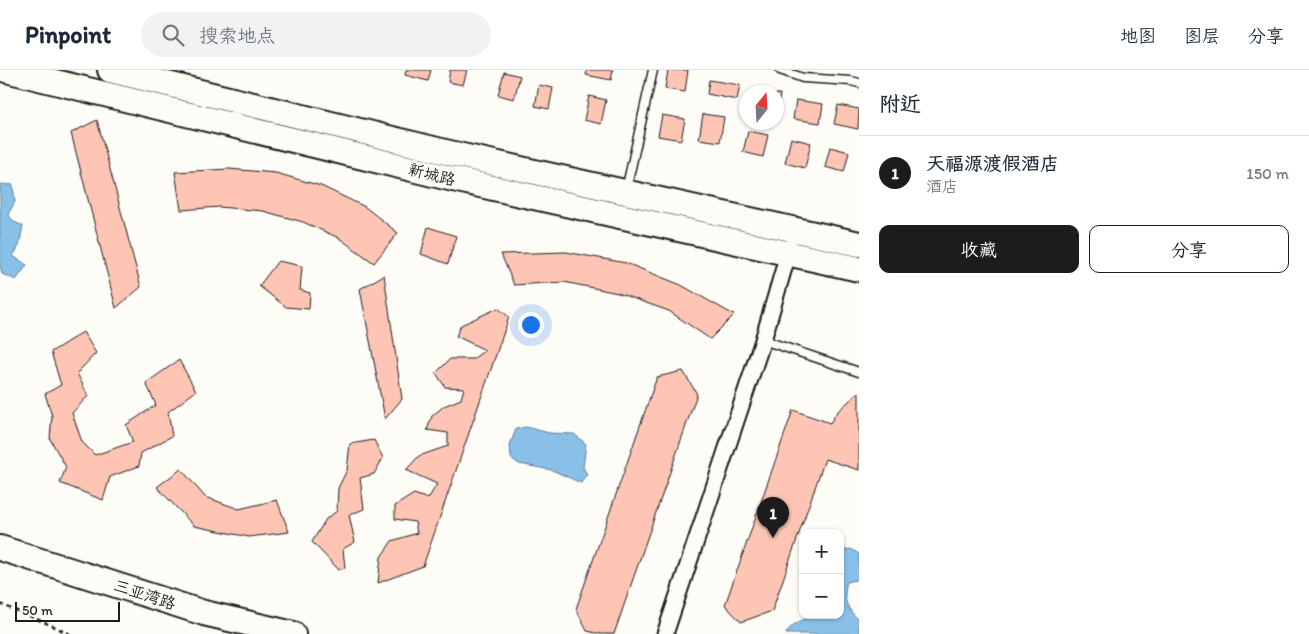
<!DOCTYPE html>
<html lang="zh">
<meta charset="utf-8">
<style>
:root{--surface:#fff;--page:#f2f2f3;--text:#1f2937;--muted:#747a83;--line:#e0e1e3;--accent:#1c1c1c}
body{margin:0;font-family:Itim,"LXGW WenKai TC",sans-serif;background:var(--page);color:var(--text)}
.controls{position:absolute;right:15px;bottom:15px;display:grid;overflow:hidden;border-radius:10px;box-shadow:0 1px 4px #0004}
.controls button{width:45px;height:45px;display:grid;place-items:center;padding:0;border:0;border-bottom:1px solid var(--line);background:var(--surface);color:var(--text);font:25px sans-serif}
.compass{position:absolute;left:739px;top:15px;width:45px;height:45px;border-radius:50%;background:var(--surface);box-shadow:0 1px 4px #0004;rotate:18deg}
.scale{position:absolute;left:15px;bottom:12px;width:105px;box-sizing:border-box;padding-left:5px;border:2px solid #1c1c1c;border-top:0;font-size:14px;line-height:18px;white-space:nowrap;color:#1c1c1c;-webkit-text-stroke:4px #fdfcf7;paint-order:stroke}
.you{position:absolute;left:530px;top:254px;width:18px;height:18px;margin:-12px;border:4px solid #fff;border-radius:50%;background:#1a73e8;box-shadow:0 0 0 8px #1a73e833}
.badge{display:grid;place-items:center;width:32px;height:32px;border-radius:50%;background:var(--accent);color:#fff;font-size:16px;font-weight:700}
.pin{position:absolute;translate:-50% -41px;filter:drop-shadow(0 1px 2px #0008)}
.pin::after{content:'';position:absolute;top:26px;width:18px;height:15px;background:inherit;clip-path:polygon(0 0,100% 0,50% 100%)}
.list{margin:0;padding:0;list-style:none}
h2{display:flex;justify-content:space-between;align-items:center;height:65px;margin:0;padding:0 20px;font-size:21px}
h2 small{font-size:16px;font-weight:400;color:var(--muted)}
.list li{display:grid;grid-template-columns:32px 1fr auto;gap:15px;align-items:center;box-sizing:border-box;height:75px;padding:0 20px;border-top:1px solid var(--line)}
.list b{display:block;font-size:19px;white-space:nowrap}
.list p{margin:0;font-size:16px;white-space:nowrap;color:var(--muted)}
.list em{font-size:16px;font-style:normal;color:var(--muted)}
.actions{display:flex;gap:10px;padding:15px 20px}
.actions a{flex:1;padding:11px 0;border:1px solid var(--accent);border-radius:10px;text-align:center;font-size:18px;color:var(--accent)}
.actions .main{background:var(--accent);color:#fff}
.icon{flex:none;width:28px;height:28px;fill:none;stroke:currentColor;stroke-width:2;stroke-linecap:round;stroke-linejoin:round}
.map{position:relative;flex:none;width:859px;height:564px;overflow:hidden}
header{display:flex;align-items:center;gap:30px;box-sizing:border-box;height:70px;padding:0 25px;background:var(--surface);border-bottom:1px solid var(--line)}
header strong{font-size:24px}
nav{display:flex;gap:28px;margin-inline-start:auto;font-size:18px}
.search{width:350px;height:45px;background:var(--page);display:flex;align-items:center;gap:12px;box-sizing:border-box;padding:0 18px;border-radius:28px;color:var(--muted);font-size:19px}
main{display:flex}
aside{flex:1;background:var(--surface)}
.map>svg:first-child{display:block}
</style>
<header>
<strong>Pinpoint</strong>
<div class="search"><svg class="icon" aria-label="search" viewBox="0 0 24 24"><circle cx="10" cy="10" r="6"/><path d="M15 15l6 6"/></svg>搜索地点</div>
<nav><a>地图</a><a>图层</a><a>分享</a></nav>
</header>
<main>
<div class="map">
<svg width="859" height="564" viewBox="0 0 859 564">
<rect width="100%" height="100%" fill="#fdfcf7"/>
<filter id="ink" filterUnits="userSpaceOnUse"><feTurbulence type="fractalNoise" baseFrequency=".02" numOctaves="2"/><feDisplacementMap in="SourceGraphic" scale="10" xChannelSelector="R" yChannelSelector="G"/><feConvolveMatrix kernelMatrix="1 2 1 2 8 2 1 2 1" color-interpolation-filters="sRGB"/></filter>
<g filter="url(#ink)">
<g fill="#89c0e7" stroke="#5d7e96">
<polygon points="0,114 13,115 15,132 8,144 14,152 23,156 19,176 13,186 27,195 16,210 2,204 0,195"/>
<polygon points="526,357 549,363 574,364 586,374 583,397 587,405 581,413 552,400 519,394 511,388 510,375 516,359"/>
<path d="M851 479 859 484V509L847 512C842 529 847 539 859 550V564H786C795 546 823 545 840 545V481Z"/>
</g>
<g fill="#fec5b5" stroke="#1c1c1c">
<polygon points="406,0 431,0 428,11 405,5"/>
<polygon points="450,0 467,0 463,15 448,12"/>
<polygon points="587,0 613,0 611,10 586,5"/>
<polygon points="668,0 688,0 685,22 665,19"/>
<polygon points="504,2 520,6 514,29 498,25"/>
<polygon points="709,10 740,15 737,30 707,24"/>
<polygon points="539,15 553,18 549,39 535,36"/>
<polygon points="776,24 780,24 778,39 776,39"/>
<polygon points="589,26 606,30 601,54 584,50"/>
<polygon points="796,30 823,34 820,53 793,49"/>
<polygon points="838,35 859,39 858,59 834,54"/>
<polygon points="703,44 724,47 720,72 699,69"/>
<polygon points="662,45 685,49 681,70 658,66"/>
<polygon points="97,50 141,217 116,238 71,63"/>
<polygon points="748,61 768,65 763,87 743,82"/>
<polygon points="791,68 811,73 805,98 785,93"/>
<polygon points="830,77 849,82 844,102 825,97"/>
<polygon points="229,99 276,103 321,116 365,137 398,163 374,193 339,168 303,152 263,141 219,137 181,140 175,102"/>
<polygon points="428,157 456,166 448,194 421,184"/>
<polygon points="566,182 626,193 681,215 734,245 710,269 669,241 618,223 564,212 514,215 501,184"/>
<polygon points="278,191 302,196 300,220 310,223 309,239 286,237 259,216"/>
<polygon points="384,205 402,329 385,349 360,219"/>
<polygon points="498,238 509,247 423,496 378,513 381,487 392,471 417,463 415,452 395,449 395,436 414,424 428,429 437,414 406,400 419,386 448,376 448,363 427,360 432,346 444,336 461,329 464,318 445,317 436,303 450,289 473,289 485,280 456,266 461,255"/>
<polygon points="83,262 96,283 77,303 88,326 72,343 82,372 95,385 133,372 126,355 156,335 146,313 179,290 196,321 168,342 172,366 141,383 139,396 110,407 103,430 60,413 66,397 50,369 52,346 45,324 61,315 51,282"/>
<polygon points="683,301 697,324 614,564 601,564 587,561 576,539 657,307"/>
<polygon points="859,322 859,400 825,389 772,541 741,552 725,535 793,340 830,353 837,342"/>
<polygon points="374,370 383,388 374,404 360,408 364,439 349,445 355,472 343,479 345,498 339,500 312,472 326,449 337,441 338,418 347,400 350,374"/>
<polygon points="181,399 205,427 239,439 277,430 289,462 249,467 194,456 157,417"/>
</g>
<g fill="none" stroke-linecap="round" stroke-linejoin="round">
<defs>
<g id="lane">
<polyline points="780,0 803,8 851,11 859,13"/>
<polyline points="626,120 653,0"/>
<polyline points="763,270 859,302"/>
</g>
<polyline id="street" points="665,564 763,270 790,177"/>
<g id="primary">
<polyline points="6,0 453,109 859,199"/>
<polyline points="110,0 458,85 859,174"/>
<polyline points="0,478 204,543 293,564"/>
</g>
</defs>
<use href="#lane" stroke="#1c1c1c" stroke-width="11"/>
<use href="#street" stroke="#1c1c1c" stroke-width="19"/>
<use href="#primary" stroke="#1c1c1c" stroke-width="28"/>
<polyline stroke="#1c1c1c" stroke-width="2.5" stroke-dasharray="4 4" stroke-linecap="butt" points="0,534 51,555 70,564"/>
<use href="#lane" stroke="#fdfcf7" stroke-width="8"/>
<use href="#street" stroke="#fdfcf7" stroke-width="15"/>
<use href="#primary" stroke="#fdfcf7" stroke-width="24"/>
</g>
</g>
<g text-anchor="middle" stroke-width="5" stroke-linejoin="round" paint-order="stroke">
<g font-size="16" fill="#1c1c1c" stroke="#fdfcf7">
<text transform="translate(432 104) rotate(14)" y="6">新城路</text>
<text transform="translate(145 524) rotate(18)" y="6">三亚湾路</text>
</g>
</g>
</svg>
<div class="controls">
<button>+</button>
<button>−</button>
</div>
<svg class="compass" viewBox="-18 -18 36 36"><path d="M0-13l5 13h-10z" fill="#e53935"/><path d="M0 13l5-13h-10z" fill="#747a83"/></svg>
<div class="scale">50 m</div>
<div class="you"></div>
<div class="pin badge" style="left:773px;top:468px">1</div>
</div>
<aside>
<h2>附近<small></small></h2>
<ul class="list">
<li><span class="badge">1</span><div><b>天福源渡假酒店</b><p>酒店</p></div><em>150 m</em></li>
</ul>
<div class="actions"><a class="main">收藏</a><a>分享</a></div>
</aside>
</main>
